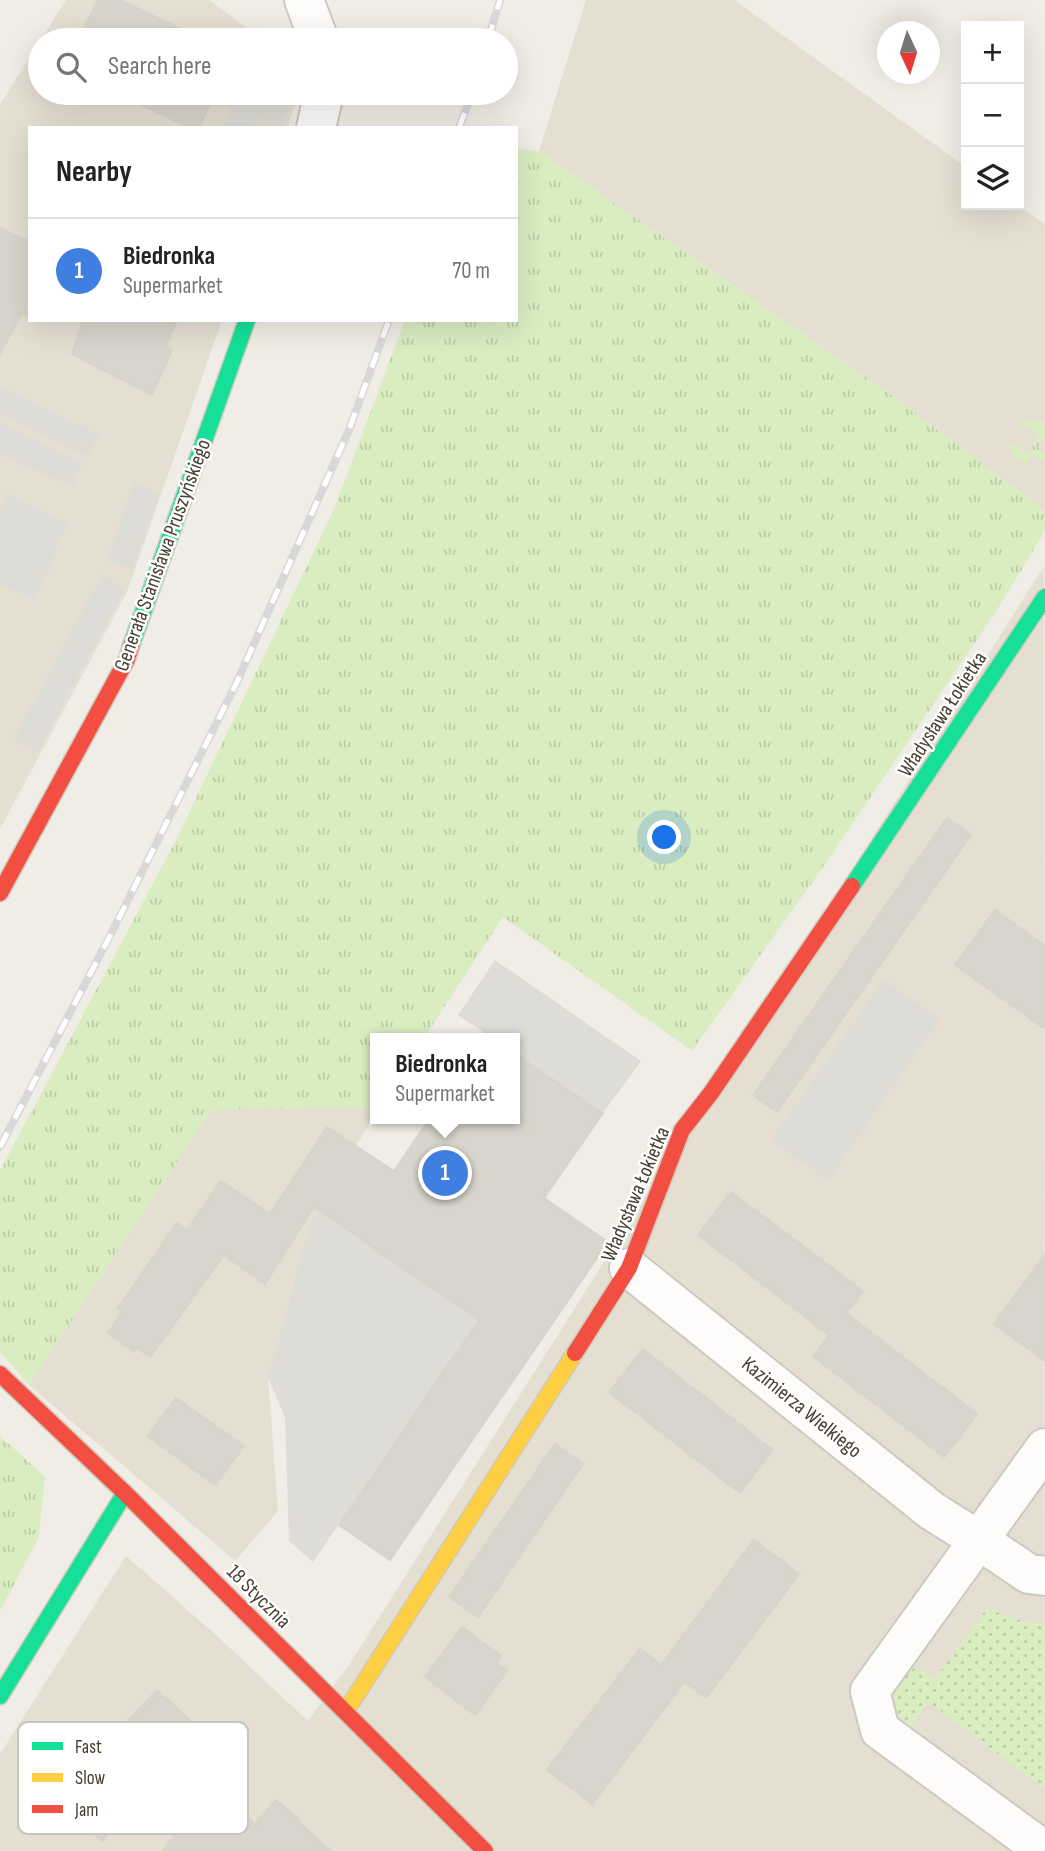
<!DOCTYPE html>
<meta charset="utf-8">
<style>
:root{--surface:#fff;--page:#f6f6f6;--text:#222;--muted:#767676;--line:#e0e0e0;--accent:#7c3aed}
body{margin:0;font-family:"Sofia Sans Condensed",sans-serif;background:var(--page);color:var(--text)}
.controls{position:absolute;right:21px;top:21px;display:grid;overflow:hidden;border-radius:0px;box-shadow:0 7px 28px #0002}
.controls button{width:63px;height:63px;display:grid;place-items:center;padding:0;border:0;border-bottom:2px solid var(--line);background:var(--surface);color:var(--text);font:35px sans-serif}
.compass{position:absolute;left:877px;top:21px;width:63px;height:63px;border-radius:50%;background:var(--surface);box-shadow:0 7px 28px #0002;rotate:176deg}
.you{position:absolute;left:665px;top:838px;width:24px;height:24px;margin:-18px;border:5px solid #fff;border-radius:50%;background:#1a73e8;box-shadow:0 0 0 10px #1a73e833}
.badge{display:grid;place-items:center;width:46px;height:46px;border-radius:50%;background:var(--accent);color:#fff;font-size:23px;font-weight:700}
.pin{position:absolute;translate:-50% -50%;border:4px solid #fff;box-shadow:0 2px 7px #0006}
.popup{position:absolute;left:370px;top:1033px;width:150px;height:91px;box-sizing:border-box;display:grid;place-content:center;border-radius:0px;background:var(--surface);filter:drop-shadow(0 2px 5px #0005);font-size:23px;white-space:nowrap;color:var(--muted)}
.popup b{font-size:26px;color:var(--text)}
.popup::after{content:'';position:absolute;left:50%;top:100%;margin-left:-14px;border:14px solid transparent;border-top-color:var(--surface)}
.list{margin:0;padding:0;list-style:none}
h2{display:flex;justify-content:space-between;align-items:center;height:91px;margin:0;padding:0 28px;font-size:30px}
h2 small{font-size:23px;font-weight:400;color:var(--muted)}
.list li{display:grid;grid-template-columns:46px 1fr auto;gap:21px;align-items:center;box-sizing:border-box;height:105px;padding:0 28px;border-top:2px solid var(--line)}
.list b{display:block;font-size:26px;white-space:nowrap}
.list p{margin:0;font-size:23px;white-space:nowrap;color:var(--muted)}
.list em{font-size:23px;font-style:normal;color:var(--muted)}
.icon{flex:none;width:38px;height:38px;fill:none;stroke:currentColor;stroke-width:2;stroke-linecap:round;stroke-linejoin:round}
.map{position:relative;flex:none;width:1045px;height:1851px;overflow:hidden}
.search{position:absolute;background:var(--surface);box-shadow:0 7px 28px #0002;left:28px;top:28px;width:490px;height:77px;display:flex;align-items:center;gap:18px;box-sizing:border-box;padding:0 24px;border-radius:38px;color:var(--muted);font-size:26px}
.panel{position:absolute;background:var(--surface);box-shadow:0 7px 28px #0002;left:28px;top:126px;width:490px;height:196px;border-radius:0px}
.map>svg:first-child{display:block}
</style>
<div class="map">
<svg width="1045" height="1851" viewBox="0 0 1045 1851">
<defs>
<pattern id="grass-tufts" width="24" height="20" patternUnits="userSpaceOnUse" patternTransform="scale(1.75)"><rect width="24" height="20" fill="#d9edc1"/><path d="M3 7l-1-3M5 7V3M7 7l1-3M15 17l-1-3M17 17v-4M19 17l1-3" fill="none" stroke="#bccca6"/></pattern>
<pattern id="park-dots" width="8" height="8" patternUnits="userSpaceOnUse" patternTransform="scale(1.75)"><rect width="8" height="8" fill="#d9edc1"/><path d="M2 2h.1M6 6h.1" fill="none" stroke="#bccca6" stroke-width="1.8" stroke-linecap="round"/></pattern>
</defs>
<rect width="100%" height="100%" fill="#efede5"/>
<g fill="#e4dfd1">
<polygon points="66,0 209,0 264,40 40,40 40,93 298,93 298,95 287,128 30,128 30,320 222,320 127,592 0,829 0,104"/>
<polygon points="586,0 734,0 966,167 966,205 1018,205 1045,224 1045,511 887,392 539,151"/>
<polygon points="1044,566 1045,1851 0,1851 0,1754 126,1556 216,1635 308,1721 351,1662"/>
<polygon points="375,1107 375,1114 309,1226 268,1378 278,1511 235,1561 29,1385 211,1110"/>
</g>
<g fill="url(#grass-tufts)">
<polygon points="516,149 539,151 887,392 1045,511 1045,531 997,610 826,863 692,1051 503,917 424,1038 375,1038 375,1107 211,1110 29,1385 0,1352 0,1171 175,842 334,509 405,320 516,320"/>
<polygon points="1031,420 1045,420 1045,438 1038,447 1045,453 1045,462 1034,454 1025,464 1014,455 1010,445 1011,443 1028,454 1040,436 1024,425 1021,428 1018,427 1023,422"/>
<polygon points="0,1436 45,1477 39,1537 0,1611"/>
</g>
<polygon fill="url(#park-dots)" points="987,1608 1018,1620 1045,1624 1045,1789 929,1702 911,1726 895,1714 888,1700 906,1668 921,1669 935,1679"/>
<g fill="#dedcd6">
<polygon points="235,93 294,93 282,127 256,118 253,128 223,128"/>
<polygon points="0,386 99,434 88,456 0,414"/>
<polygon points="0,423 83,463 72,487 0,453"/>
<polygon points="134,482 159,494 133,568 107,561"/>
<polygon points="9,494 68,523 35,600 0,584 0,510"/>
<polygon points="102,575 125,588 37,752 14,739"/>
<polygon points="495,960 641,1061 603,1113 515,1054 515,1038 492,1038 458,1015"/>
<polygon points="883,980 940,1019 828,1180 771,1140"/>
<polygon points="321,1206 479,1320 313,1562 289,1541 285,1417 268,1378 309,1226"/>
</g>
<g fill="#d8d5cd" stroke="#d7d4cb" stroke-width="2">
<polygon points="98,0 121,0 203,40 81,40 84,36 81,34"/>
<polygon points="124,93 221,93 217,101 213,99 198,128 190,128 133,101 134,98"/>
<polygon points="0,228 30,242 30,317 22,313 0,354"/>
<polygon points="83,320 177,320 166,346 172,350 152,395 72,354"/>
<polygon points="947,818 971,835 777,1112 753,1095"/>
<polygon points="995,910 1045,946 1045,1029 955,965"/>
<polygon points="515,1054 603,1113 544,1198 608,1242 390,1560 339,1525 479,1320 314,1207 265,1284 224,1255 150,1357 136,1347 134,1351 108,1333 123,1311 118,1308 177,1223 187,1230 221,1181 270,1214 327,1127 394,1171 429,1119 515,1119"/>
<polygon points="731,1192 863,1291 846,1313 977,1414 944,1457 813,1356 829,1335 698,1235"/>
<polygon points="1045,1254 1045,1361 994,1324"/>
<polygon points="643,1349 773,1450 740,1493 609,1392"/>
<polygon points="176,1398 244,1446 215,1485 148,1436"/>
<polygon points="555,1444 583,1464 478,1617 449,1597"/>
<polygon points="754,1540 799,1574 706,1698 685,1682 592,1804 547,1770 640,1648 661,1665"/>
<polygon points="462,1627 501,1656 497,1663 507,1671 475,1715 425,1677"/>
<polygon points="157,1690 201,1731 168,1768 123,1726"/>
<polygon points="87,1783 124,1817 102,1841 65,1808"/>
<polygon points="211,1786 255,1824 276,1800 299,1819 298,1821 330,1851 163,1851"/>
</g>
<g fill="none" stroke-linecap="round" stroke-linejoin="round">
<defs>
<g id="street">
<polyline points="304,0 319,40"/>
<polyline points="316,128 324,93"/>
<polyline points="629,1268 932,1511 980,1541 1029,1574 1045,1576"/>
<polyline points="1045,1851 880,1730 870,1691 1045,1448"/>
</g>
<g id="fast">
<polyline points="131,646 247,320"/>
<polyline points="852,886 1045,597"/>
<polyline points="0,1696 125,1493"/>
</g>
<polyline id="slow" points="346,1711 575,1353"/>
<g id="jam">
<polyline points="0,893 127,659 131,646"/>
<polyline points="575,1353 629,1268 682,1130 711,1093 852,886"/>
<polyline points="0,1374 125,1493 485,1851"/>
</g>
</defs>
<use href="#street" stroke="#cdcac3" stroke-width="42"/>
<use href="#fast" stroke="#cfcbbb" stroke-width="19"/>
<use href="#slow" stroke="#cfcbbb" stroke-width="19"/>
<use href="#jam" stroke="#cfcbbb" stroke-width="19"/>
<use href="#street" stroke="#fdfcfb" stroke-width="38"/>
<use href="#fast" stroke="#16e098" stroke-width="16"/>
<use href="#slow" stroke="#ffcf43" stroke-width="16"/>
<use href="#jam" stroke="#f24e42" stroke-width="16"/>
<defs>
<g id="rail">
<polyline points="488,40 500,0"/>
<polyline points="459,128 472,93"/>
<polyline points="0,1147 112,932 236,684 349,430 389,320"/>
</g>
</defs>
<use href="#rail" stroke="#d8d8d7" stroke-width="8"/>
<use href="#rail" stroke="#fff" stroke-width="5" stroke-dasharray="16" stroke-linecap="butt"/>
</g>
<g text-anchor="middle" stroke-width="5" stroke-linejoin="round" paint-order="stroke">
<g font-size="21" fill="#453e31" stroke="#fff">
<text transform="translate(162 555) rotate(-70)" y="7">Generała Stanisława Pruszyńskiego</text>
<text transform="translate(942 714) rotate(-57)" y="7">Władysława Łokietka</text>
<text transform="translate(635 1194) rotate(-67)" y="7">Władysława Łokietka</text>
<text transform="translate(802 1407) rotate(39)" y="7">Kazimierza Wielkiego</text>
<text transform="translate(259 1596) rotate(45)" y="7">18 Stycznia</text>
</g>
</g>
<rect x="18" y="1722" width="230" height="112" rx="10" fill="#fff" stroke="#c7c5c1" stroke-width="2"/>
<rect x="32" y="1742" width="31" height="8" fill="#16e098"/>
<rect x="32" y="1773" width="31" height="9" fill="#ffcf43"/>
<rect x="32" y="1805" width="31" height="8" fill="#f24e42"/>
<g font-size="19" fill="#453e31">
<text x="75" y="1753">Fast</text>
<text x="75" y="1784">Slow</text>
<text x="75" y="1816">Jam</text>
</g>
</svg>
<div class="controls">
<button>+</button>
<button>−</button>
<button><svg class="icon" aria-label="layers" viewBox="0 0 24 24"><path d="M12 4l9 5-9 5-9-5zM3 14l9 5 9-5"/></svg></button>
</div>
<svg class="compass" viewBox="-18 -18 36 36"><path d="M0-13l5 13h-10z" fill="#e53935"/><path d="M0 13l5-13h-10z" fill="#767676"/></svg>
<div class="you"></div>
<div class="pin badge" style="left:445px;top:1173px;background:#3f7fe0">1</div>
<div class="popup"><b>Biedronka</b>Supermarket</div>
<div class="search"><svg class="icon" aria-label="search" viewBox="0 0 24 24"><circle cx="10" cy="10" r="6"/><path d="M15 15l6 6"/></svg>Search here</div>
<section class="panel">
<h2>Nearby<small></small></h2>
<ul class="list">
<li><span class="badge" style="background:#3f7fe0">1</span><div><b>Biedronka</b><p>Supermarket</p></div><em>70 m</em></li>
</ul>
</section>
</div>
